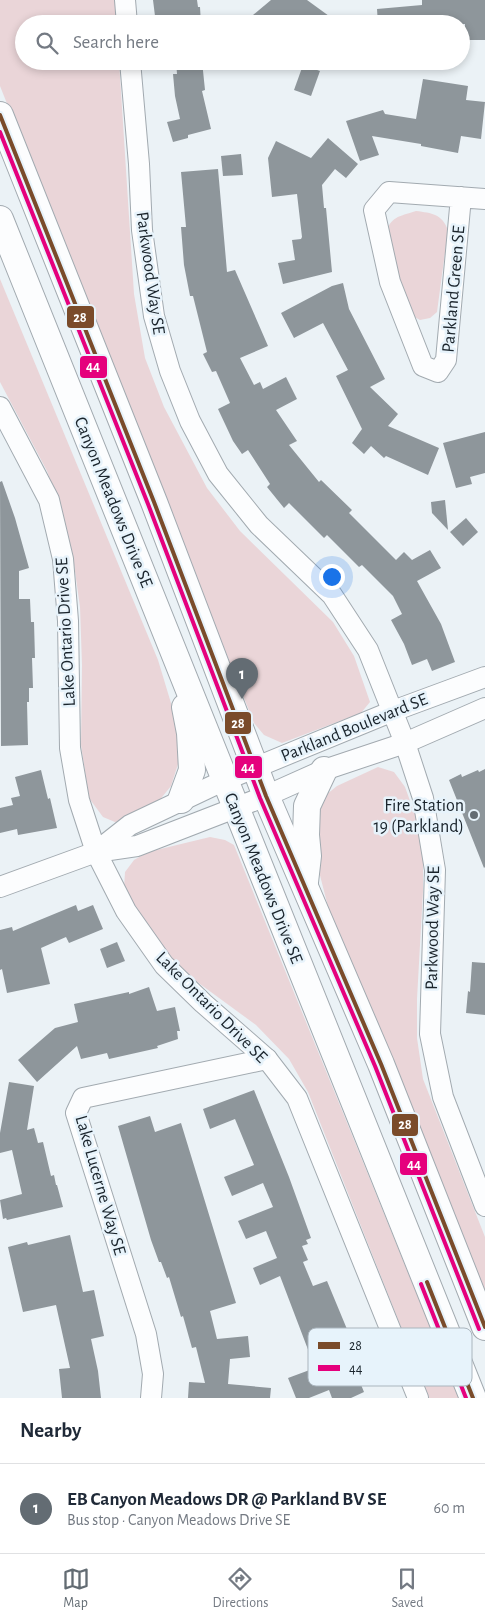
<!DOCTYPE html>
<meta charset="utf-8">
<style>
:root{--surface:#fff;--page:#f6f6f7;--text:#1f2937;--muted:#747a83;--line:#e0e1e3;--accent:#636c73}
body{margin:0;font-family:"Alegreya Sans",sans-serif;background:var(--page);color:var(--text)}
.you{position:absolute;left:331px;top:576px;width:18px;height:18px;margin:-12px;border:4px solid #fff;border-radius:50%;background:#1a73e8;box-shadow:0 0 0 8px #1a73e833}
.badge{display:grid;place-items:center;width:32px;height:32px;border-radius:50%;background:var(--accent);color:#fff;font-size:16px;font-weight:700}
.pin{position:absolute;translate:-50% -41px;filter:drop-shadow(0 1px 2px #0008)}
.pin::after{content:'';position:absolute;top:26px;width:18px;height:15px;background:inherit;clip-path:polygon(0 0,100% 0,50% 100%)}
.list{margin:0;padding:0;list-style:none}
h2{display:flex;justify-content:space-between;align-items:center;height:65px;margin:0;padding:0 20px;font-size:21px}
h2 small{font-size:16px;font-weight:400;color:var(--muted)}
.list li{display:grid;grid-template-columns:32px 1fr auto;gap:15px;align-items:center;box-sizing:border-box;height:90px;padding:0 20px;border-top:1px solid var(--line)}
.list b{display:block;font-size:19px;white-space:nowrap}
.list p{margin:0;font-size:16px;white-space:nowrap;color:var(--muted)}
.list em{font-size:16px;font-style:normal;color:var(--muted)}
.icon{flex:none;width:28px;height:28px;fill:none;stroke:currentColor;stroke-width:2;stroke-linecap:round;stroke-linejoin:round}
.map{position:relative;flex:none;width:485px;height:1398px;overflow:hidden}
.search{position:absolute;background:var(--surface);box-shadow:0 2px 8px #0003;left:15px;right:15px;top:15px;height:55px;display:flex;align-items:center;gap:12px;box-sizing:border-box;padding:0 18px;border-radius:28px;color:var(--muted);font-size:19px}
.sheet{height:155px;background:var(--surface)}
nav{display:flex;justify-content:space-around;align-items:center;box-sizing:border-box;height:70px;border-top:1px solid var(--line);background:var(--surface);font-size:14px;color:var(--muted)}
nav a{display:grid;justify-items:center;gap:2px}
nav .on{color:var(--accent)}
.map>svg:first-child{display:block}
</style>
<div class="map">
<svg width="485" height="1398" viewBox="0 0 485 1398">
<rect width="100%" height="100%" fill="#ebf2f6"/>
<g fill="#ead5d8">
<polygon points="0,0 115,0 116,24 24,24 24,61 119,61 134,294 145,358 164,407 207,488 240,531 333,622 354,656 370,702 361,713 282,743 264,735 254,723 0,86"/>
<path d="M416 211C432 213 442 214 448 230L437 312 430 318 420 320 411 315 385 235C391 216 398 217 416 211Z"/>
<polygon points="0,279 158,660 177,723 179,761 171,786 154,807 128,821 115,822 103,817 89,798 81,745 82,665 80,607 73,557 63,516 47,471 0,382"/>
<polygon points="378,767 394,772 405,787 417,820 423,851 423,891 417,999 417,1038 423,1079 485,1237 485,1308 334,930 314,852 321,799 337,786"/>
<polygon points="210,837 225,840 234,845 459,1398 429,1398 308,1092 289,1059 256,1025 174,965 135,908 124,888 125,872 134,860 148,852"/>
</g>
<g fill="#8e969b">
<polygon points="153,0 197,0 198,7 200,7 201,24 156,24"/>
<polygon points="271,0 307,0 340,24 260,24 253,15"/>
<polygon points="422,0 485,0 485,40 465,40 465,24 378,24 377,9 422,5"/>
<polygon points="176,61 202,61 205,90 202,91 211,129 188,135 188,138 173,142 167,122 180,119 175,96 173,74 177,74"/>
<polygon points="303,65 320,71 311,96 294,90"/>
<polygon points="423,79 468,86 466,100 485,102 481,139 461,136 458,153 421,146 421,144 372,136 379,155 360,161 346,121 383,110 385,114 416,119"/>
<polygon points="328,138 358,164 346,178 335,169 322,185 324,208 326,208 332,272 283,284 278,263 295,260 292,240 301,239 302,237 297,194 272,197 268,158 276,141 311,158"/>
<polygon points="241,154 243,175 223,176 221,156"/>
<polygon points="218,169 227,272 235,270 268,346 240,358 254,385 260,382 263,389 286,377 297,399 276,410 297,441 289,445 319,482 321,480 352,510 349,513 396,560 404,552 412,560 430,550 441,568 417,581 441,624 455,662 432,671 427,659 412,665 404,644 391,620 402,614 393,596 362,565 359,567 327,535 324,538 289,503 284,508 267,487 270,484 248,450 242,454 233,441 218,409 230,403 216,371 212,372 203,354 207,352 193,296 190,296 184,265 181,227 186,227 181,172"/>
<polygon points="343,283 349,309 385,379 370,387 398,414 388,426 439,448 428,475 386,456 384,458 371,446 364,454 352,443 362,429 336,376 348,370 323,323 294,338 281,313 332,286"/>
<polygon points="485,432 485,473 470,477 472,484 456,488 443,443"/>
<polygon points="2,481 15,518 29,568 19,571 19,599 30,599 31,622 34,622 35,658 32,658 33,688 29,688 29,702 27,702 28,745 1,746 0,482"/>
<polygon points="445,500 448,530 432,513 431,502"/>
<polygon points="466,518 478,532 463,546 450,532"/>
<polygon points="485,769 485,867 484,868 449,780 461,774 462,777 478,770 479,772"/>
<polygon points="41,770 48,799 50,798 57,828 18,835 17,829 0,833 0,808 13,805 11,798 20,796 15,777"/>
<polygon points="76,905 78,911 93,905 103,929 69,943 66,937 41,948 50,984 7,993 2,969 0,970 0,930 12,927 13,931"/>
<polygon points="117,942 125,961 107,968 100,949"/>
<polygon points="472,962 485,963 485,1015 466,1013 468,991 470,992"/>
<polygon points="149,987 157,1011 175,1007 180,1031 177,1031 178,1039 157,1046 158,1048 109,1059 107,1053 81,1059 77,1046 37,1082 18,1060 55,1028 78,1022 74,1004 129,992 129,994"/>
<polygon points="9,1082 34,1086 27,1130 34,1128 38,1143 43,1142 51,1176 54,1175 56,1185 57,1185 63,1207 7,1220 6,1218 3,1219 0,1200 22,1194 12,1150 0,1153 0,1133"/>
<polygon points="254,1090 289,1177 311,1238 306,1240 308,1244 302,1246 308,1260 303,1262 313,1286 327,1281 349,1334 336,1339 352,1377 357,1375 364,1392 351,1398 332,1398 329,1390 309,1398 296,1398 288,1378 315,1368 280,1276 260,1285 253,1268 277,1258 266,1231 246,1239 238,1221 273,1207 263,1183 232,1196 224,1177 254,1165 235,1119 210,1129 203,1109"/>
<polygon points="150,1116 155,1132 181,1123 236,1303 210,1311 217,1339 248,1336 250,1357 230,1359 228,1384 271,1388 270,1398 188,1398 189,1382 205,1383 196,1347 192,1348 183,1316 181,1317 169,1277 167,1278 161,1262 159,1262 151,1240 118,1126"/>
<polygon points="70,1235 83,1292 94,1290 104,1336 91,1339 98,1371 101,1398 62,1398 59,1369 70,1368 56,1305 23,1312 8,1247 27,1242 28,1245"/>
</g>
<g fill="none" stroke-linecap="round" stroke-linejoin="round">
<defs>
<g id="minor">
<polyline points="125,0 127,24"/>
<polyline points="130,61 139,164 142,230 154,316 170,371 190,421 218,474 259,525 332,595 368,650 405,743 423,798 435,870 430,1034 443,1097 485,1206"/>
<polyline points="461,197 446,360 438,372 423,366 390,282 374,210 389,192 485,199"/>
<polyline points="0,407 49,500 63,559 68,621 70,748 79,800 96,852 126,911 164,965 203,1003 267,1059 297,1098 418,1398"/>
<polyline points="97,851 130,825 225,780 393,711 485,677"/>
<polyline points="0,887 96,852 137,846 266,796 324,770 405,743 485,708"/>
<polyline points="151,1398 153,1374 146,1334 76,1113 83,1098 267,1059"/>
</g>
<g id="major">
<polyline points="0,115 154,502 266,796 381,1064 485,1327"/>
<polyline points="0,219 473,1398"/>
<polyline points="181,800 192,770 190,733 185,707"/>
<polyline points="305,882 308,856 306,835 307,806 324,770"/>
</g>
</defs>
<use href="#minor" stroke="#a2aab0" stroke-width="22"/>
<use href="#major" stroke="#a2aab0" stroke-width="28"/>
<use href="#minor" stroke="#fcfdfe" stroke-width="20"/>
<use href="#major" stroke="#fcfdfe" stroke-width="26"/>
<defs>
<g id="bus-1">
<polyline points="0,115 154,502 266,796 381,1064 485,1327"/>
<polyline points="427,1282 473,1398"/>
</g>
<g id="bus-2">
<polyline points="0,132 148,504 260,798 375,1066 479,1329"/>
<polyline points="421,1284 466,1398"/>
</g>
</defs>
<use href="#bus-1" stroke="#e7f3fb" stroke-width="8"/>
<use href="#bus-2" stroke="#e7f3fb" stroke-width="8"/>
<use href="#bus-1" stroke="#7a4b2a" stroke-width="4"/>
<use href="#bus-2" stroke="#e5007d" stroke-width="4"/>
</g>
<circle fill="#636c73" stroke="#e7f3fb" stroke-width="2" cx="474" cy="815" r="5"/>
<g text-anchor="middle" stroke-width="5" stroke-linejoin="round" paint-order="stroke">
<g font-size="18" fill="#1a242c" stroke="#e7f3fb">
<text transform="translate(151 273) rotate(82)" y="6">Parkwood Way SE</text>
<text transform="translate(453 289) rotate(-85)" y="6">Parkland Green SE</text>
<text transform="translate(114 502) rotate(68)" y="6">Canyon Meadows Drive SE</text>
<text transform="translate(65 632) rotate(-93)" y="6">Lake Ontario Drive SE</text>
<text transform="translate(354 727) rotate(-22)" y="6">Parkland Boulevard SE</text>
<text transform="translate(264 878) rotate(68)" y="6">Canyon Meadows Drive SE</text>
<text transform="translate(432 928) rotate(-89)" y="6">Parkwood Way SE</text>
<text transform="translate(212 1007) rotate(45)" y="6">Lake Ontario Drive SE</text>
<text transform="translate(101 1185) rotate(74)" y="6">Lake Lucerne Way SE</text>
</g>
<g font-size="18" fill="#1a242c" stroke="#e7f3fb" text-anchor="end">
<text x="464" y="811">Fire Station<tspan x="464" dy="21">19 (Parkland)</tspan></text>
</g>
</g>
<rect x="308" y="1328" width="164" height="58" rx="8" fill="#e7f3fb" stroke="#aab5bd" stroke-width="1"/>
<rect x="318" y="1342" width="22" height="7" fill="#7a4b2a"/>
<rect x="318" y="1365" width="22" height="6" fill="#e5007d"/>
<g font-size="14" fill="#1a242c">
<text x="349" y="1350">28</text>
<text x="349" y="1373">44</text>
</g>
<g stroke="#e7f3fb" stroke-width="2">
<rect x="66" y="305" width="29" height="24" rx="5" fill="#7a4b2a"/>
<rect x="79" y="355" width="29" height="24" rx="5" fill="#e5007d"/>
<rect x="224" y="711" width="28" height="24" rx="5" fill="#7a4b2a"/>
<rect x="234" y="755" width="29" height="24" rx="5" fill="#e5007d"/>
<rect x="391" y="1113" width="28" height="24" rx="5" fill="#7a4b2a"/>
<rect x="399" y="1152" width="29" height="24" rx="5" fill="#e5007d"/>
</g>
<g font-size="14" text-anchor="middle" font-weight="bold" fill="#fff">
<text x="80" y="322">28</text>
<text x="93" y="371">44</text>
<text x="238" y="728">28</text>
<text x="248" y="772">44</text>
<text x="405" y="1129">28</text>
<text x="414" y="1169">44</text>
</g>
</svg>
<div class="you"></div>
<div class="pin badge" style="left:242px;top:699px">1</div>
<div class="search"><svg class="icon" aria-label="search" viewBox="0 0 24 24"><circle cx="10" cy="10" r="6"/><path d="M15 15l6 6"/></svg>Search here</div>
</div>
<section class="sheet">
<h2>Nearby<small></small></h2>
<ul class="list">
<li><span class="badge">1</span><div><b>EB Canyon Meadows DR @ Parkland BV SE</b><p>Bus stop · Canyon Meadows Drive SE</p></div><em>60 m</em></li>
</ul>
</section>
<nav>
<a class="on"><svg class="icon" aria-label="map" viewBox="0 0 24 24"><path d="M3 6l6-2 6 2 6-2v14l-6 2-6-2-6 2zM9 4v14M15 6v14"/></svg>Map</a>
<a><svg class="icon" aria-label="directions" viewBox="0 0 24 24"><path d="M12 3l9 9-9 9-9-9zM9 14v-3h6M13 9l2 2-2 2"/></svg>Directions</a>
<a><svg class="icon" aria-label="saved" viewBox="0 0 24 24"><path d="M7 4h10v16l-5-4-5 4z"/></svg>Saved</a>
</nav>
